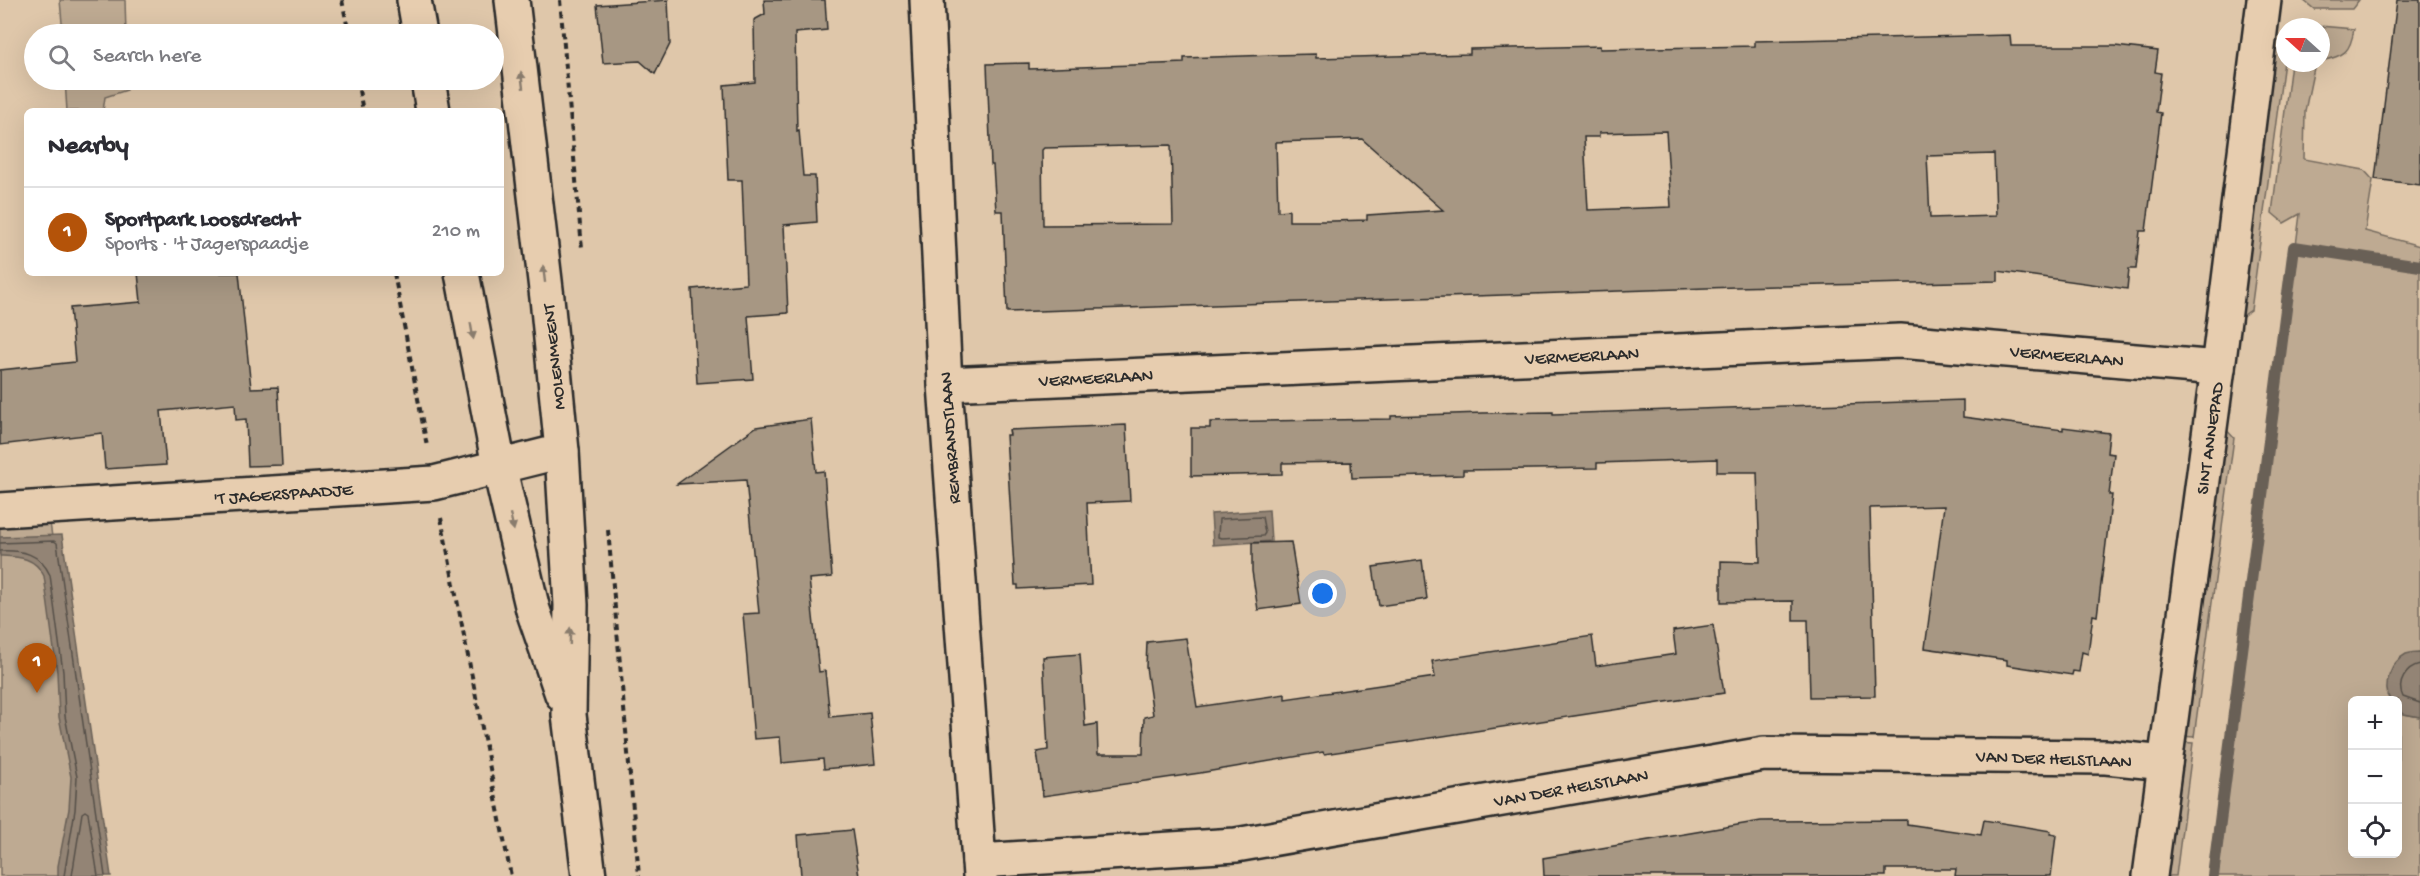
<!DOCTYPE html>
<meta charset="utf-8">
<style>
:root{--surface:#fff;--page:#f2f2f3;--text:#2b2b33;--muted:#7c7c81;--line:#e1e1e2;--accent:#b45309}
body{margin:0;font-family:"Gochi Hand",sans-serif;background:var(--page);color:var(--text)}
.controls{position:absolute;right:18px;bottom:18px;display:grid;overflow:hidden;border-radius:9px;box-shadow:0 6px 24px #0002}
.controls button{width:54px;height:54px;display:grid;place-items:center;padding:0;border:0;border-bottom:2px solid var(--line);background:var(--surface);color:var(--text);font:30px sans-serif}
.compass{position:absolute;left:2276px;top:18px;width:54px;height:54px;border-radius:50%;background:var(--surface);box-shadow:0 6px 24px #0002;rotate:291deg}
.you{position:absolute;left:1323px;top:594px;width:21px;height:21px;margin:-15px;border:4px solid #fff;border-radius:50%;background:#1a73e8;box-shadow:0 0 0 9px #1a73e833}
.badge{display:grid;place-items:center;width:39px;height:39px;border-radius:50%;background:var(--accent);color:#fff;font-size:20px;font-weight:700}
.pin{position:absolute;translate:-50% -50px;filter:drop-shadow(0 2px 3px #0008)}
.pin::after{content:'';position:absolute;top:32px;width:21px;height:18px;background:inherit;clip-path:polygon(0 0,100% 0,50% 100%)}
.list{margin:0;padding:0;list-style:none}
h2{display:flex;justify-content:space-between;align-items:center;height:78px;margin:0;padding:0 24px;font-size:26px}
h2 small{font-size:20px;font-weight:400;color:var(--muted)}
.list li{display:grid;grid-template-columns:39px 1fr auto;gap:18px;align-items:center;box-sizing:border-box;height:90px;padding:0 24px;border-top:2px solid var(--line)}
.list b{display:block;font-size:22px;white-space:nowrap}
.list p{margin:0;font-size:20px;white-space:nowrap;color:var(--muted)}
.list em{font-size:20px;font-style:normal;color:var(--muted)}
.icon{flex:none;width:33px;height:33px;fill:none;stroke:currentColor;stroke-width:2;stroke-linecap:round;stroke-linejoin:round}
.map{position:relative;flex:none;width:2420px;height:876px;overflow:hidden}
.search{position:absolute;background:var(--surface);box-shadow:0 6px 24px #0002;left:24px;top:24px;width:480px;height:66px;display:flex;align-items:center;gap:15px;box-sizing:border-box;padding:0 21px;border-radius:33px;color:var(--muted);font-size:22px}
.panel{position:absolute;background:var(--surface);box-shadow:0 6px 24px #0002;left:24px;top:108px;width:480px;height:168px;border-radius:9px}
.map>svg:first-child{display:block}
</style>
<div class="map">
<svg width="2420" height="876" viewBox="0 0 2420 876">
<rect width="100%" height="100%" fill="#dfc7aa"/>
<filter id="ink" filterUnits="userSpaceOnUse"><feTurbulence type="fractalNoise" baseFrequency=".0167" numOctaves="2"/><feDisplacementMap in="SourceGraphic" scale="12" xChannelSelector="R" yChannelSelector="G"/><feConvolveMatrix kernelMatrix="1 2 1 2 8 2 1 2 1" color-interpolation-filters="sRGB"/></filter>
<g filter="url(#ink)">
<g fill="#beaa92" stroke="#746a5e" stroke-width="1.5">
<polygon points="60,0 125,0 126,34 63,34"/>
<polygon points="2303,0 2359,0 2352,9 2314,9"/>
<path d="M2296 24 2354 29C2350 54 2344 55 2321 61V27H2296Z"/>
<polygon points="2273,41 2285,42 2285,54 2251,310 2235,321"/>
<polygon points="2291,63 2315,63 2305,111 2304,159 2364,170 2373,180 2365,231 2420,246 2420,652 2406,655 2387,695 2390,700 2352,700 2352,854 2398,854 2398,709 2404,714 2420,717 2420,876 2216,876 2300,214 2284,223 2272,213"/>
<polygon points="65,80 127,80 127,90 105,97 103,111 67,111"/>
<polygon points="2222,425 2234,438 2194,737 2181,736"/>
<polygon points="48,509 101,876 0,876 0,510"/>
<polygon points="2180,742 2193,743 2176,876 2162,876"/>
</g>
<g fill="#938474" stroke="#696057" stroke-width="1.5">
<polygon points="1269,510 1271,541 1213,545 1211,514"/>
<path d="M62 535 111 876H58V866L69 809 71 777 59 717 57 672 44 576C35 557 19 557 0 556V537Z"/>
<path d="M2420 652V717L2404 714 2398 709V700H2390C2382 686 2391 662 2406 654 2409 653 2416 652 2420 652Z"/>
</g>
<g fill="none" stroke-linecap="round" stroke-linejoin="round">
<g stroke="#554f48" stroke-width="1.5">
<polygon points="1262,517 1265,533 1263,536 1221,538 1218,537 1219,519"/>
<polyline points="0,543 54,541 57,543 105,876"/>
<path d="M0 551C22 550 40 553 50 575L63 672 65 716 77 777 75 810 64 876"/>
<path d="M2420 665C2406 668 2396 683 2403 697L2420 703"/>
<polyline points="72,876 82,813 85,811 88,813 98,876"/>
</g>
<polyline stroke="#696057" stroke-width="12" points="2213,876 2294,247 2420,266"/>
</g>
<g fill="#a79783" stroke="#2b2b2b" stroke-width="1.5" fill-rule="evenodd">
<polygon points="668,0 670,44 655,74 640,61 603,63 597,5"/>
<polygon points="764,0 825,0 827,30 795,33 797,131 799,130 803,176 815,176 817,222 784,225 788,313 748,316 753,379 697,383 692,289 746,284 742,180 728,180 724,85 755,82 754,20 765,14"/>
<polygon points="2397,0 2420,0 2420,185 2375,179"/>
<path d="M2010 35 2011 46H2115L2158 51 2155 72 2161 73 2156 112 2161 113 2146 231H2140L2136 269H2129L2127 289 1998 271V281L1736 287 1007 312 1003 211H996L993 165H991L987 64 1029 63V69L1184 63V58L1273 55 1316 54V58L1470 54V49L1600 46V49L1755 46V41ZM1666 131 1671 207 1588 210 1584 137H1599V133ZM1362 139 1443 210 1367 215V220L1332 221H1289V210L1278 211 1276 142ZM1171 145 1173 224 1043 225 1042 150 1044 148ZM1994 154 1996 216 1930 218 1927 156Z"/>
<polygon points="138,273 239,273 251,388 278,387 282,465 248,466 246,419 236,420 235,404 161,411 166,465 105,469 102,433 0,445 0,370 75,362 70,308 141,302"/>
<polygon points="1963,400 1963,417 2063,430 2063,427 2109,433 2107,453 2114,454 2109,495 2112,495 2097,616 2093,615 2088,654 2082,652 2079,672 2073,671 2072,675 2007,665 2007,660 1925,648 1944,506 1870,508 1875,696 1810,697 1808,620 1793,620 1793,601 1721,602 1721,561 1760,562 1757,472 1717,472 1717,459 1597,463 1597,468 1463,470 1463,475 1352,478 1351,462 1282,463 1282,474 1191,476 1191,428 1210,428 1210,422 1391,419 1391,416 1483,413 1553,412 1553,414"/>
<polygon points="811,419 816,472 824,471 832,577 809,579 819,672 825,671 830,717 870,713 875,764 824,769 823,759 782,763 780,737 754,739 743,614 759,613 746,480 677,484 756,427"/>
<polygon points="1126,425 1130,501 1087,503 1091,585 1018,589 1018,585 1015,585 1006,435 1010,435 1009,430"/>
<polygon points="1291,542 1301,604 1258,610 1252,571 1252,543"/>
<polygon points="1422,560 1427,599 1379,606 1373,567"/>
<polygon points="1713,625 1724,693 1417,740 1324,754 1323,752 1200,773 1043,796 1037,752 1048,750 1043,657 1080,654 1085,726 1097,724 1098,754 1143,754 1144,717 1153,715 1146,667 1147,642 1186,638 1197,707 1285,694 1285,699 1435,677 1432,661 1592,636 1596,666 1676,654 1673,631"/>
<polygon points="1907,820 1907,824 1981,835 1984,820 2051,831 2050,834 2056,835 2051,876 1955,876 1956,869 1886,869 1886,876 1544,876 1543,858 1761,821"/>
<polygon points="852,830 859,876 801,876 798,835"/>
</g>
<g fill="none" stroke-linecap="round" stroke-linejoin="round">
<defs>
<g id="minor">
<polyline points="927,0 945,384 980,876"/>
<polyline points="945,384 1900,341 2218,368"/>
<polyline points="0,510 434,483 562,451"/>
<polyline points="979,861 1236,845 1764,754 2106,757 2165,763"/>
<polyline points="2150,876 2218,368 2264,0"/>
</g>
<g id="major">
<polyline points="414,0 420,34"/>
<polyline points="512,0 547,298 562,451 571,605 569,715 589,876"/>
<polyline points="428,80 433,111"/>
<polyline points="462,273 499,466 533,610 562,694"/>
</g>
</defs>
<use href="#minor" stroke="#2b2b2b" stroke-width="38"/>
<use href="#major" stroke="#2b2b2b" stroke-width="38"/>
<g stroke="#2b2b2b" stroke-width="4" stroke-dasharray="6 4.5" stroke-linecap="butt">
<polyline points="342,0 349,34"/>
<polyline points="560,0 582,248"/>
<polyline points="357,80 363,111"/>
<polyline points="394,273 427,446"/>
<polyline points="441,518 511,876"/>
<polyline points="608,530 639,876"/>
</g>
<use href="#minor" stroke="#e7cdaf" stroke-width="33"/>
<use href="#major" stroke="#e7cdaf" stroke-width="33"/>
</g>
<defs><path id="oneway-solid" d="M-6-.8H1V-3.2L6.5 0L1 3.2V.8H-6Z" transform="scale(1.5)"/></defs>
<g fill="#897c6d">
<use href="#oneway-solid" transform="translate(522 80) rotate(-97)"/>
<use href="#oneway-solid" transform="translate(544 274) rotate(-97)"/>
<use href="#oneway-solid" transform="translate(472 331) rotate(80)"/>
<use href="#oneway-solid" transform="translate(512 522) rotate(77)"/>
<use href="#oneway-solid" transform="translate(570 636) rotate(-89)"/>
</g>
</g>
<g text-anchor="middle" stroke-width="4.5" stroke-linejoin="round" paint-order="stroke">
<g font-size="18" fill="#2b2b2b" stroke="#e7cdaf">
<text transform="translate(1582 355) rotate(-3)" y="6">VERMEERLAAN</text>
<text transform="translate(2067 355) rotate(5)" y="6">VERMEERLAAN</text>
<text transform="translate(553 357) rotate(-96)" y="6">MOLENMEENT</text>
<text transform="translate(1096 377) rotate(-3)" y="6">VERMEERLAAN</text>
<text transform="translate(949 438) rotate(-94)" y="6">REMBRANDTLAAN</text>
<text transform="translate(2209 438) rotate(-82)" y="6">SINT ANNEPAD</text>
<text transform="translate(283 493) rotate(-4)" y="6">'T JAGERSPAADJE</text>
<text transform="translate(2054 758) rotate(2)" y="6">VAN DER HELSTLAAN</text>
<text transform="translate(1571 787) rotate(-10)" y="6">VAN DER HELSTLAAN</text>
</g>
</g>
</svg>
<div class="controls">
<button>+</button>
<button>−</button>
<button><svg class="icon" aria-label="locate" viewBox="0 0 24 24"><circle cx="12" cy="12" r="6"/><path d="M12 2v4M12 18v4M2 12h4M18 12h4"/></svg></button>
</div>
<svg class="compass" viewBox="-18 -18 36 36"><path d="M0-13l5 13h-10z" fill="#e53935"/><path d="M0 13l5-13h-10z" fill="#7c7c81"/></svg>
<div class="you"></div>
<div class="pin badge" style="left:37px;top:693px">1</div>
<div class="search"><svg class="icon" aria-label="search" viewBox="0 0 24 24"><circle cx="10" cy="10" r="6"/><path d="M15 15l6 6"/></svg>Search here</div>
<section class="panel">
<h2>Nearby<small></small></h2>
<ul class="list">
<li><span class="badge">1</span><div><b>Sportpark Loosdrecht</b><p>Sports · 't Jagerspaadje</p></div><em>210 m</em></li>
</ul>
</section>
</div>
